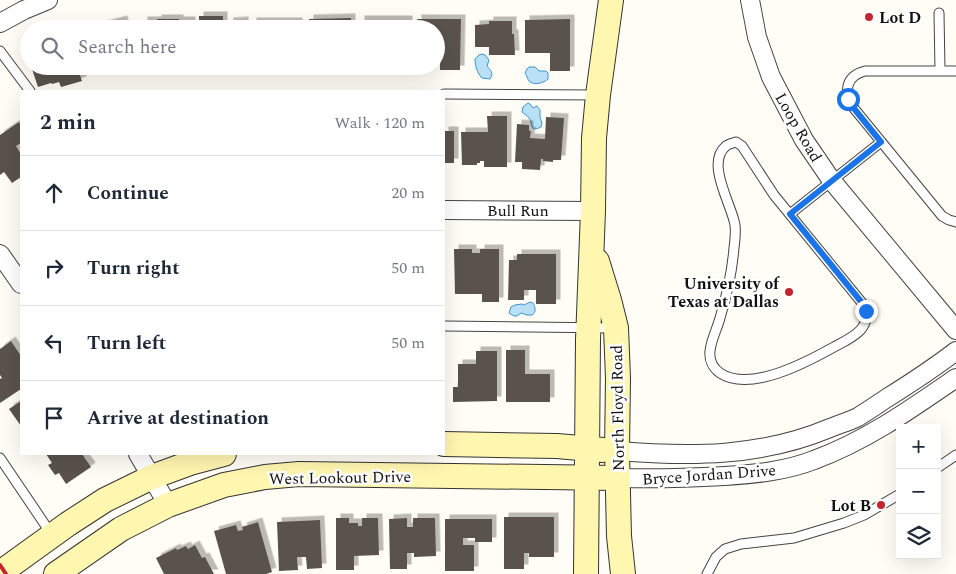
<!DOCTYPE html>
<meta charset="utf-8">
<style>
:root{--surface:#fff;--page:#f6f6f7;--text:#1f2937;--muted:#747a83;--line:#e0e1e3}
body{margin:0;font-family:Spectral,serif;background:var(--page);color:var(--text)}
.controls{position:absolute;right:15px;bottom:15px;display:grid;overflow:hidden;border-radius:0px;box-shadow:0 5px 20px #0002}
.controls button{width:45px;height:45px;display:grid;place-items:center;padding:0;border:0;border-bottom:1px solid var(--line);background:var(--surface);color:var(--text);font:25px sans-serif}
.stop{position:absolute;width:15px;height:15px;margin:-11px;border:4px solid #1a73e8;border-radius:50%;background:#fff}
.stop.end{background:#1a73e8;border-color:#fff;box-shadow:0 1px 5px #0008}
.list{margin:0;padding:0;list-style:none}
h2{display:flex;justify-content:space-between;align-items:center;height:65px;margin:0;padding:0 20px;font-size:21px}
h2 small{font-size:16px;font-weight:400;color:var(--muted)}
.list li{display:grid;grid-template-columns:32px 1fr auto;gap:15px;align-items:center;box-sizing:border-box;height:75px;padding:0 20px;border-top:1px solid var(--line)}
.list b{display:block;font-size:19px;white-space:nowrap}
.list em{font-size:16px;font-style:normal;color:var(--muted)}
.icon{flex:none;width:28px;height:28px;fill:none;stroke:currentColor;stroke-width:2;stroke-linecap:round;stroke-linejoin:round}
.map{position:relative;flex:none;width:956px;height:574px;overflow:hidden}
.search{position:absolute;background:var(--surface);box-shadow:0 5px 20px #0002;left:20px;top:20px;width:425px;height:55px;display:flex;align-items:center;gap:12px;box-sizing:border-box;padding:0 18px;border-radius:28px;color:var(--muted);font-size:19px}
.panel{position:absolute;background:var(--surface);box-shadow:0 5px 20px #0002;left:20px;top:90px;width:425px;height:365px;border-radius:0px}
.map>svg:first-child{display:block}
</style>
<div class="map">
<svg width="956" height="574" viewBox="0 0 956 574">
<defs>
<filter id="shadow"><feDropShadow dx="4.5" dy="-4.5" stdDeviation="0" flood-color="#0004"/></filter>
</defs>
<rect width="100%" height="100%" fill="#fffdf5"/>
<g fill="#b9e0f7" stroke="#3f96cf">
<path d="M482 54 485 55 489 60 487 66C491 71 494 73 490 79L482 78C477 73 475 66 475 59L479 55Z"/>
<path d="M529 67H535L539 71H546L548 73V79C544 83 534 86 529 81 528 80 526 74 525 73L527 69Z"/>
<path d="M528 103 530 104 533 108 537 106 540 110V117L542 123 541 127C529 133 533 123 529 118 527 115 524 114 522 112L523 107Z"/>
<path d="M531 302 533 303C535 307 537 312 532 315H527L521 313 517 316H514L509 313 511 307 515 305 522 304 524 305 528 303Z"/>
</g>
<g fill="#5a524d" filter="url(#shadow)">
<polygon points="199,16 223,16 223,25 229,25 229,22 244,21 244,29 199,29"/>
<polygon points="351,18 351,29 309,29 309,19"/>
<polygon points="157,19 179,19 179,21 191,21 191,29 143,29 143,21 157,21"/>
<polygon points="417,19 461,19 460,70 440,70 440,59 436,59 436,29 417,29"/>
<polygon points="570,19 570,71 550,71 550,53 525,53 525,20"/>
<polygon points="123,20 125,29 104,29 103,25"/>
<rect x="360" y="20" width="48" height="9"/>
<polygon points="489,21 512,21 512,34 514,34 515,55 489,55 489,47 475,47 475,25 489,24"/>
<rect x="252" y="22" width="46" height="7"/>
<polygon points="31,66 77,66 82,81 61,87 59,82 52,84 51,83 38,87"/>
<polygon points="91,66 134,66 135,69 119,72 118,68 93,74"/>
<rect x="199" y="66" width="45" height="4"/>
<rect x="252" y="66" width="21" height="4"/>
<rect x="332" y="66" width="21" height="4"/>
<rect x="360" y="66" width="21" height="5"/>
<polygon points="487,116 507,116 507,167 484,167 484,161 480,161 480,163 477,163 477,165 462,165 461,132 488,132"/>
<polygon points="546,117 564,118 561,160 553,160 553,162 543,161 543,159 541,159 540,170 522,169 522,162 515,162 517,124 529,125 529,131 531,131 530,138 545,139"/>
<polygon points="19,122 21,126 21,143 16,146 21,154 21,177 12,183 4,172 0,175 0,135"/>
<rect x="444" y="131" width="10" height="32"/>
<polygon points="454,249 472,249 472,253 480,253 480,249 499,249 499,302 482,302 482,294 455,294"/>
<polygon points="517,254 556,254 556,304 536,304 536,290 524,290 524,300 508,300 509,260 517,260"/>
<polygon points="11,341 21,356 21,389 0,403 0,379 2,378 0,375 0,349"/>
<polygon points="506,350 525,350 525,374 550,374 550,402 506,402"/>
<polygon points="476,351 497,351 497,401 453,402 453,387 458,387 458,364 476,364"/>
<polygon points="21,401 21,426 9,409"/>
<polygon points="46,454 82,454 91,467 66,484 59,473 55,475 48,465 52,463"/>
<polygon points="504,517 554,517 554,557 529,557 529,553 524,553 524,569 504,569"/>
<polygon points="336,518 349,518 349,523 358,523 358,526 362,526 362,518 378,518 379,555 354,556 354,570 336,570"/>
<polygon points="407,518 407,527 413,527 413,518 435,518 436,556 414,557 414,553 407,553 407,569 390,569 389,519"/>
<polygon points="445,519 492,519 492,542 475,542 475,538 463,538 463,545 474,545 474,571 445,571"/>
<polygon points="320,520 322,568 307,569 306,557 297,557 298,570 279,571 277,522"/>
<polygon points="258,522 272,572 266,574 226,574 214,531 236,525 238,531 243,530 242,527"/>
<polygon points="195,545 202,558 205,557 214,574 164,574 156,558 176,548 177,550 186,546 188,549"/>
</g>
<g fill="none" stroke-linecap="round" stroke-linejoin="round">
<defs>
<g id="lane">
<polyline points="939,13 940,70"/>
<polyline points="0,51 30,91"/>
<path d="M956 71H865C846 76 844 90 852 106L942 216 949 220 956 222"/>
<polyline points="444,94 598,95"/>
<path d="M736 142 742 146 774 195 863 304C874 328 853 337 834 347 807 362 750 393 720 373 713 368 709 360 710 351 711 340 717 329 720 318 727 295 732 272 734 248 735 240 736 232 735 225 732 205 705 163 726 146 728 144 733 143 736 142Z"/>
<polyline points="790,214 881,142"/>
<polyline points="444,326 616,328"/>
<polyline points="0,458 52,535"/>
<polyline points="937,468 956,455"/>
<polyline points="707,574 716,557 725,549 741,544 794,538 844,523 864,515 900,494"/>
</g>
<g id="street">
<polyline points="750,0 757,37 771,77 804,140 832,181 956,330"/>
<polyline points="0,23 24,10 48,0"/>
<polyline points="444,210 593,211"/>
<polyline points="0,254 21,284"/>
<path d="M617 451C691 457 761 457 830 428 840 424 850 421 858 417 868 411 878 404 887 398 911 383 934 368 956 351"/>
<polyline points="138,454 168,505"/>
<path d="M618 478C654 479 689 478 725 476 755 474 786 471 814 460 866 441 911 409 956 378"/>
</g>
<g id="secondary">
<polyline points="597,261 609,300 616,328 618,378 617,451 619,536 623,574"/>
<polyline points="444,444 557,446 603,450"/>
<polyline points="0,573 68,524 105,500 152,477 190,463 224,454"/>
<polyline points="56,574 121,529 168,505 224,485 265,477 299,474 618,478"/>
<polyline points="586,574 588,340 593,211 594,138 598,95 611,0"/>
</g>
</defs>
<use href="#lane" stroke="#444" stroke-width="11"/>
<use href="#street" stroke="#444" stroke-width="20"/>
<use href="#secondary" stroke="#333" stroke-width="26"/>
<use href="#lane" stroke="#fff" stroke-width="9"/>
<use href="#street" stroke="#fff" stroke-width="18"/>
<use href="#secondary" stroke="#fff6b0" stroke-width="24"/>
<polyline stroke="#c4262e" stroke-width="4" points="0,565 6,574"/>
</g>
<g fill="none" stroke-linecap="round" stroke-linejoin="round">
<polyline stroke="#1a73e8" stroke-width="6" points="848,99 852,106 881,142 790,214 863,304 866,311"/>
</g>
<g fill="#c4262e" stroke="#fff" stroke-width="2">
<circle cx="869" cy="17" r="5"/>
<circle cx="789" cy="292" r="5"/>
<circle cx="881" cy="505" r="5"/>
</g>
<g text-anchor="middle" stroke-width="5" stroke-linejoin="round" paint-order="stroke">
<g font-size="16" font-weight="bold" fill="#111" stroke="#fff" text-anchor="end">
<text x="879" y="23" text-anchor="start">Lot D</text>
<text x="779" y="289">University of<tspan x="779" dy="18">Texas at Dallas</tspan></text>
<text x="871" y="511">Lot B</text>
</g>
<g font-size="16" fill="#111" stroke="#fff">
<text transform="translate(799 127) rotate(60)" y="6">Loop Road</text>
<text x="518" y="216">Bull Run</text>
<text transform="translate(617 408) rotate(-91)" y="6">North Floyd Road</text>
<text transform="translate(709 474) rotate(-4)" y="6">Bryce Jordan Drive</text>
<text transform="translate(340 477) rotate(-1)" y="6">West Lookout Drive</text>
</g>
</g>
</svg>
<div class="controls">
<button>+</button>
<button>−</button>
<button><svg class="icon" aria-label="layers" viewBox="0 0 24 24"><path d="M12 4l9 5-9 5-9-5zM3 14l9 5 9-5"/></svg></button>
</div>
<div class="stop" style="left:848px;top:99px"></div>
<div class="stop end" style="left:866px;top:311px"></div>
<div class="search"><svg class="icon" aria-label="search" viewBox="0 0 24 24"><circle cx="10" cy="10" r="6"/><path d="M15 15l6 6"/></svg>Search here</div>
<section class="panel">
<h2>2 min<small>Walk · 120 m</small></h2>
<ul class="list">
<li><svg class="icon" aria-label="ahead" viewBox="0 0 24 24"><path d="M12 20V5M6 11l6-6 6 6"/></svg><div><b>Continue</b></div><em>20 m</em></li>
<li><svg class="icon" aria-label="right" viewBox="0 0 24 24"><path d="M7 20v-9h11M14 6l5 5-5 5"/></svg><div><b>Turn right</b></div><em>50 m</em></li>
<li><svg class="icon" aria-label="left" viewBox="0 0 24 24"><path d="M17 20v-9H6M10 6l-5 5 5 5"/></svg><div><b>Turn left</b></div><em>50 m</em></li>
<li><svg class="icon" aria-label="arrive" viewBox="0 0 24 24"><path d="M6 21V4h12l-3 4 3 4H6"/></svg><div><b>Arrive at destination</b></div></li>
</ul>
</section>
</div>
